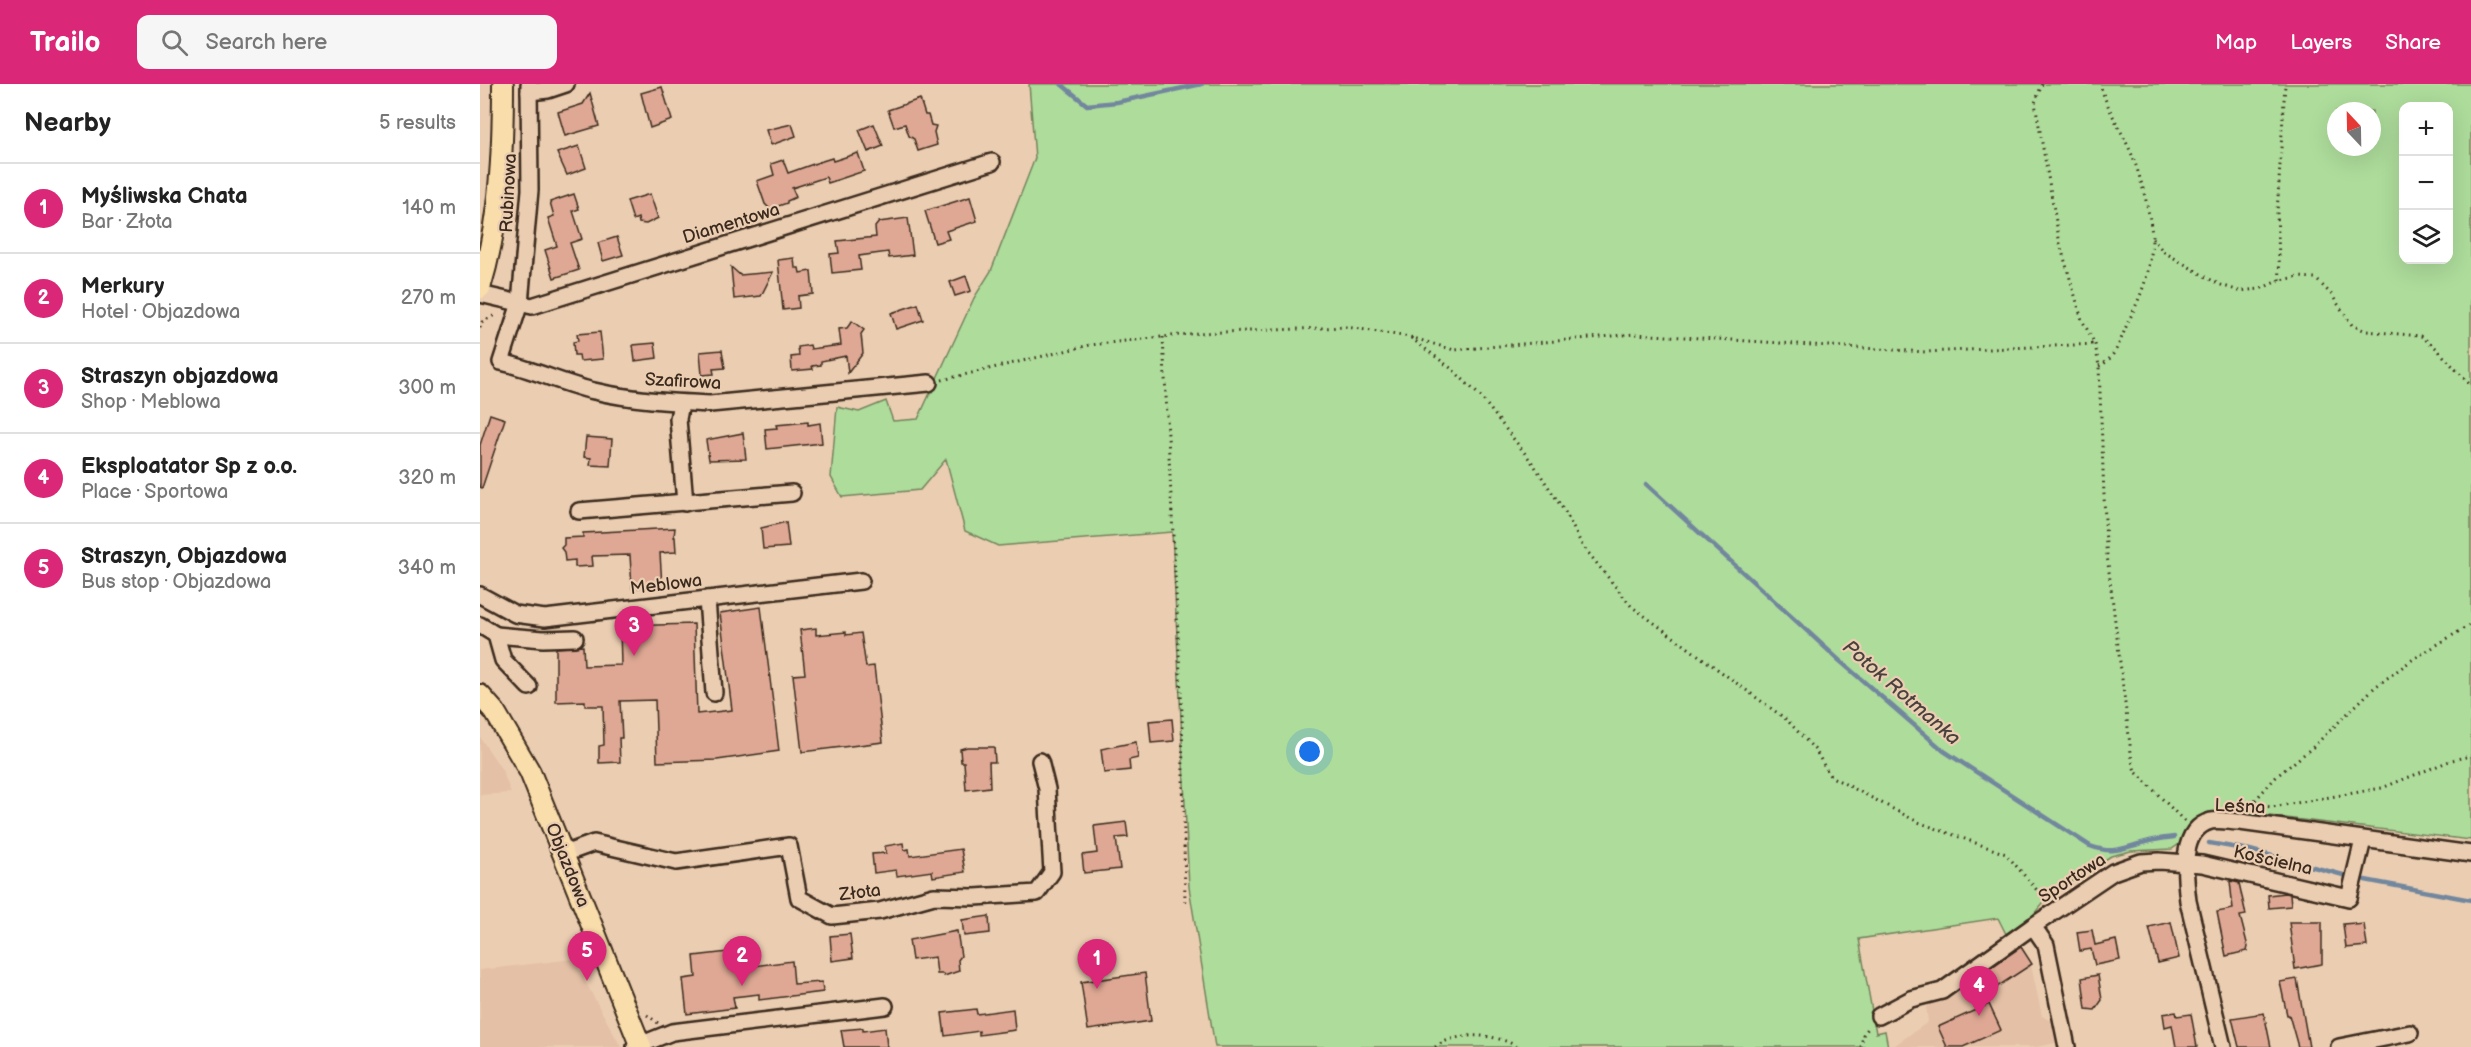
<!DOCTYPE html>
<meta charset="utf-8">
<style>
:root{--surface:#fff;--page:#f6f6f6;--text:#222;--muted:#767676;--line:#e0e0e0;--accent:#db2777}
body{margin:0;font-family:"Balsamiq Sans",sans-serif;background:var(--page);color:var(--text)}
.controls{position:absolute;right:18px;top:18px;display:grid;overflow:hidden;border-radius:12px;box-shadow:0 6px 24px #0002}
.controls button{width:54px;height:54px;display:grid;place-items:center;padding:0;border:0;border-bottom:2px solid var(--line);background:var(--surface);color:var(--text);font:30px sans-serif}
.compass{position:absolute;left:1847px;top:18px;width:54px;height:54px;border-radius:50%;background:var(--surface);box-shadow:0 6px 24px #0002;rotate:338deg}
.you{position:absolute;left:830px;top:668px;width:21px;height:21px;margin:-15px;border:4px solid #fff;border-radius:50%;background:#1a73e8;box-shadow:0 0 0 9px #1a73e833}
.badge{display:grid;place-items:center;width:39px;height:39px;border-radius:50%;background:var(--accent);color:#fff;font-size:20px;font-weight:700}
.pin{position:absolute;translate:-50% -50px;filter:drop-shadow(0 2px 3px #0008)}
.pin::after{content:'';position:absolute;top:32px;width:21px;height:18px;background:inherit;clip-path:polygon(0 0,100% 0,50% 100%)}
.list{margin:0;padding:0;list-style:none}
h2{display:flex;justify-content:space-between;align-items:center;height:78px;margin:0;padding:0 24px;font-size:26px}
h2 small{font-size:20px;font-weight:400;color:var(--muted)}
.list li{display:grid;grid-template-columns:39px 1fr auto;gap:18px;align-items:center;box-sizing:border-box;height:90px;padding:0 24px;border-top:2px solid var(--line)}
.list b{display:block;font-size:22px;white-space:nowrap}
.list p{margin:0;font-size:20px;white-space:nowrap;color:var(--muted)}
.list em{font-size:20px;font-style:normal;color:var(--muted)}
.icon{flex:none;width:33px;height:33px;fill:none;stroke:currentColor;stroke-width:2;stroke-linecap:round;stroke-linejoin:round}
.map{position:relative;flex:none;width:1991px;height:963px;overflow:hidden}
header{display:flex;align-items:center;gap:36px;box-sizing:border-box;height:84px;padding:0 30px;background:var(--accent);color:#fff}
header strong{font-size:28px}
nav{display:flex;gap:33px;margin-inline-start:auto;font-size:21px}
.search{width:420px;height:54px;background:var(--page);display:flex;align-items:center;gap:15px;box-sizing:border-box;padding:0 21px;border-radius:12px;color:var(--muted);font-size:22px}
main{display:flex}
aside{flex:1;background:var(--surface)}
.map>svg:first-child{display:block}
</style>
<header>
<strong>Trailo</strong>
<div class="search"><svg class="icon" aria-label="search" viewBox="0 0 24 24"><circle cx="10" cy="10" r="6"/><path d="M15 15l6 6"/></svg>Search here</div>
<nav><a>Map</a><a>Layers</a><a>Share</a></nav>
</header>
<main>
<aside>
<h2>Nearby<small>5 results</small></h2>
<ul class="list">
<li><span class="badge">1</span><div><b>Myśliwska Chata</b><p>Bar · Złota</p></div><em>140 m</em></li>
<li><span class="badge">2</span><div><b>Merkury</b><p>Hotel · Objazdowa</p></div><em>270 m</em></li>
<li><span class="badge">3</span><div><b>Straszyn objazdowa</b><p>Shop · Meblowa</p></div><em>300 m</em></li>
<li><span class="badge">4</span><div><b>Eksploatator Sp z o.o.</b><p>Place · Sportowa</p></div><em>320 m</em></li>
<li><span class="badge">5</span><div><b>Straszyn, Objazdowa</b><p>Bus stop · Objazdowa</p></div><em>340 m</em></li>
</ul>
</aside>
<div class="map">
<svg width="1991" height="963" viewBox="0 0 1991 963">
<rect width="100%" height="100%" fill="#ebceb2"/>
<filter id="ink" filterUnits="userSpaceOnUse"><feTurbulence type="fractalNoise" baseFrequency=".0167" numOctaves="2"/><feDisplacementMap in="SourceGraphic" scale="12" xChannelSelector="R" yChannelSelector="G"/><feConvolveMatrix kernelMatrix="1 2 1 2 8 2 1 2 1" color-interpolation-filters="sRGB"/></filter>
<g filter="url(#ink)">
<g fill="#e4c0a6">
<polygon points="0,653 22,686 31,709 0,711"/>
<polygon points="93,875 141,963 0,963 0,886"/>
<polygon points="1551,881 1562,932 1571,937 1576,959 1556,963 1412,963 1448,938 1446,923 1502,888 1514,905"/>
</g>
<path fill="#addc9b" stroke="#74835c" stroke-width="1.5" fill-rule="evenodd" d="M549 0H1991V756L1747 727 1692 765 1651 767 1631 772 1568 813 1548 837 1526 850 1518 834 1379 855 1396 949 1405 947 1408 963H735L709 803 692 448 518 462 485 447 466 375 440 406 362 413 351 393 357 323 379 328 406 317 413 337 438 335 494 214 511 187 555 74ZM1924 22H1968V176H1924ZM1856 27H1892V63H1856Z"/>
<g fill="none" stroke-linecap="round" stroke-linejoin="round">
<g stroke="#72879d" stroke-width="4.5">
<polyline points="581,0 607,21 637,18 722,0"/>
<path d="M1166 400 1360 577 1464 667 1610 762C1634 771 1642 764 1666 758 1675 755 1685 754 1694 753"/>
<polyline points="1729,759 1770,766 1867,792"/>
<polyline points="1885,796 1991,816"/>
</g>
</g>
<g fill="#dea894" stroke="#3b2a1e" stroke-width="1.5">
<polygon points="182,3 192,36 170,44 161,9"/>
<polygon points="110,9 119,42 85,52 78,28 103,20"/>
<polygon points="440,15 445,31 448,31 451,41 456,42 454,48 457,61 438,67 434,55 429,52 425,40 414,43 408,26"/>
<polygon points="312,40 316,52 291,61 286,46"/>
<polygon points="394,40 403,62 388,68 379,46"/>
<polygon points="99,62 106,84 87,91 77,69"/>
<polygon points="378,69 384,87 348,99 346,93 312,104 316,113 307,117 307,119 290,125 285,120 277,97 294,91 291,80 303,76 308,89 339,78 352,74 353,77"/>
<polygon points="94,110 99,125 93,127 102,155 90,159 99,186 74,194 65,166 77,162 68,134 74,132 70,118"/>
<polygon points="170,110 178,134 166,140 159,139 158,134 153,136 147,117"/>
<polygon points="490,113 497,137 466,147 469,155 455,159 445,127"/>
<polygon points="428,134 433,171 409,174 408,168 379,172 381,186 352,189 350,170 359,169 357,157 396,153 395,143 399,138"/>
<polygon points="137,153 143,171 123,177 118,159"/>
<polygon points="314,174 315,184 319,184 320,189 331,187 333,210 318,212 319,224 303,226 298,176"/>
<polygon points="251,183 260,191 293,188 281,212 254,215"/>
<polygon points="486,192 491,207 475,212 470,198"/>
<polygon points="438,220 443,236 416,245 411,229"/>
<polygon points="372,237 384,246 381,250 383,269 368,289 366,272 341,277 341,281 332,282 333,285 312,287 311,273 319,272 318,263 330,261 331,265 361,261 359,245 367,244"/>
<polygon points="120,248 123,275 100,277 99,271 94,271 93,258 98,257 97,250"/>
<polygon points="175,259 177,274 155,277 153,261"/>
<polygon points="242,266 245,284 233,285 234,290 222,291 220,268"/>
<polygon points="10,330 25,335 2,404 0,403 0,361"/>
<polygon points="328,338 328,341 340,339 342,359 287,365 285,345 297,344 296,341"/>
<polygon points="263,349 266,375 229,376 226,356"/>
<polygon points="106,353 132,355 130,382 110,381 111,374 104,373"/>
<polygon points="306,438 309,463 283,465 281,444"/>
<polygon points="195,444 194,453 195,453 196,468 180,469 182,502 152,504 150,471 112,472 113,482 95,483 95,476 85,477 84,468 81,464 84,461 84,454 103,453 103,449"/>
<polygon points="281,523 299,667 237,676 177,678 175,616 140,617 142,654 139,654 140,678 119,679 119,662 124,661 123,622 105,622 105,617 76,618 76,564 103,562 104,582 141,581 140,542 214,540 217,630 252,626 240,529"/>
<polygon points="336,544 336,551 366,548 366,551 381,549 386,583 394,582 403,658 322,668 313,591 325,590 320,546"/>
<polygon points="692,635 694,657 671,659 669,637"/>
<polygon points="656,658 658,674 649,676 650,686 624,689 621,665"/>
<polygon points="487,663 514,663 515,678 509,678 510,703 486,706 484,678 481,678 480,665"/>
<polygon points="646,738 648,753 636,754 640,785 604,789 602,771 617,769 614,742"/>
<polygon points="423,759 424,766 429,765 430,772 481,765 485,788 453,793 452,787 417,792 416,786 394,789 392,770 406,769 405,762"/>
<polygon points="1750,797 1759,799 1766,831 1760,832 1768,863 1767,867 1746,872 1737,828 1753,825"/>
<polygon points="1806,809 1810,810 1811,822 1789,824 1788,811"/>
<polygon points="509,832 510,849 484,852 482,836"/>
<polygon points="1691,838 1699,874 1678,879 1669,843"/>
<polygon points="1809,838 1842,838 1842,880 1815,885"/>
<polygon points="1875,839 1875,841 1884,840 1887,862 1866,864 1863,840"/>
<polygon points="1612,846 1615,861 1636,856 1640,876 1615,881 1611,865 1600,867 1597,848"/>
<polygon points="477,847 481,872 478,876 479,887 464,892 463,890 457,890 455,873 432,876 429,856"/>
<polygon points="370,850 373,874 352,877 350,852"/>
<polygon points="1541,863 1552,880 1514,905 1503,889"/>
<polygon points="248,868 250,885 312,877 314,900 342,898 343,908 279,916 279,910 253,913 255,924 207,930 203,895 216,893 214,872"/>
<polygon points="665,889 671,937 608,946 601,898"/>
<polygon points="1618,891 1622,916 1615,926 1606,925 1602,894"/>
<polygon points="1817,895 1829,963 1818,963 1809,931 1807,931 1800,898"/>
<polygon points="1509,920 1521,946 1483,963 1467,963 1458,943"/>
<polygon points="496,925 497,930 533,925 535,946 499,951 499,947 465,952 462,929"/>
<polygon points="1696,928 1697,932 1711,930 1717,963 1696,963 1692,941 1685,943 1683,930"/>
<polygon points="1784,929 1791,963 1759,963 1752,934"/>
<polygon points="383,944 383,947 405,944 407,963 364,963 361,946"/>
</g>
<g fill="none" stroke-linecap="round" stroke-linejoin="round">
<defs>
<g id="minor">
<path d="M49 0 50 106 40 219 21 278C53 285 83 300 114 307 152 316 191 318 230 320L449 299"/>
<polyline points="49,8 68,6 86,0"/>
<polyline points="0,210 52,222 512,78"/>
<polyline points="201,319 198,335 205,419"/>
<polyline points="99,427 312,409"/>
<polyline points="0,511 35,530 65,534 381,497"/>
<polyline points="227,515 234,609"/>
<polyline points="0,541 16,551 23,576 49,603"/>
<polyline points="16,551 63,555 95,554"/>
<polyline points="84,770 114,759 196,778 309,762 319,814 352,832 400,827 454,812 495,813 557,809 572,788 567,705 560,677"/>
<polyline points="1399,932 1431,915 1462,907 1553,842"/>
<polyline points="155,963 192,948 405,922"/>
<polyline points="1587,963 1566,861 1553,842 1633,788 1661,778 1679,777 1722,780 1869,814 1883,756"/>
<path d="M1743 963 1708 817C1705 792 1699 745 1731 737 1740 735 1751 738 1760 738L1991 770"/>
<polyline points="1859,963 1930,949"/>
</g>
<g id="major">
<path d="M0 204C20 138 23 69 23 0"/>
<polyline points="0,611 15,628 50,688 161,963"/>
</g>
</defs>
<use href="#minor" stroke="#3b2a1e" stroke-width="20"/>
<use href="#major" stroke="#3b2a1e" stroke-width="24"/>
<g stroke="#3b2a1e" stroke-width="3" stroke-dasharray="1.5 4.5" stroke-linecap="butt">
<polyline points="1562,0 1555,19 1580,160 1602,236 1615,260 1619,282 1626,463 1652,677 1655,687 1706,739"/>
<polyline points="1672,154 1684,168 1738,200 1759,207 1780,205 1800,196 1818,193 1835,194 1851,210 1872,241 1886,247 1941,252 1956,264 1991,302"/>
<polyline points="1800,196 1797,129 1805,0"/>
<polyline points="0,244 2,238 17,230"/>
<polyline points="683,253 702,629 705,819"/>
<polyline points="931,254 972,285 1000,312 1054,381 1085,428 1102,461 1151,522 1307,636 1336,667 1350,692 1438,738 1526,770 1567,818"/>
<path d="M1619 282C1636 275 1641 254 1648 238 1661 213 1672 184 1672 155 1672 135 1660 90 1652 71 1642 47 1627 25 1620 0"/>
<polyline points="462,296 610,261 718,249 867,243 930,253 974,266 1155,250 1446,268 1615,260"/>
<polyline points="1770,721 1793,723 1902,704 1972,676 1991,672"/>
<polyline points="1767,725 1797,692 1833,663 1895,603 1932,576 1991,540"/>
<polyline points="167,931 178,939"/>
<path d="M955 963C978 947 1015 949 1038 963"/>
<polyline points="1381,963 1383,951 1389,943"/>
</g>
<use href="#minor" stroke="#ebceb2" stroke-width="15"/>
<use href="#major" stroke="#f9ddab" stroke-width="20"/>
</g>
</g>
<g text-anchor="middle" stroke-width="4.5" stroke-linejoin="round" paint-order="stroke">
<g font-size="18" fill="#3b2a1e" stroke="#ebceb2">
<text transform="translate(28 109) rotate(-87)" y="6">Rubinowa</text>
<text transform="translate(251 139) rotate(-17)" y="6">Diamentowa</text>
<text transform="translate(203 297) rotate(3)" y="6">Szafirowa</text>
<text transform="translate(186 500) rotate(-7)" y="6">Meblowa</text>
<text transform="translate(1760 722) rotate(3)" y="6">Leśna</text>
<text transform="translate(1793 776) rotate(13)" y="6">Kościelna</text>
<text transform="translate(88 781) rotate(68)" y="6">Objazdowa</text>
<text transform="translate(1592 794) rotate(-33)" y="6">Sportowa</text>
<text transform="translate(380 808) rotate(-7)" y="6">Złota</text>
</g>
<g font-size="20" font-style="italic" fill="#49413e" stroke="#ebceb2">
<text transform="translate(1422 608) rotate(41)" y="7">Potok Rotmanka</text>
</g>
</g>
</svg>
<div class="controls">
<button>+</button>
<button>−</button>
<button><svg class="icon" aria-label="layers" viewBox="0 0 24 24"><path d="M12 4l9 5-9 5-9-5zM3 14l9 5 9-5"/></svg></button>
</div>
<svg class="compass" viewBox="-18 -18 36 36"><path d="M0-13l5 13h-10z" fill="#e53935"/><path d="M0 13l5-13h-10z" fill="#767676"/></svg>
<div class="you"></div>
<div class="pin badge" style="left:617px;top:905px">1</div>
<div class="pin badge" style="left:262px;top:902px">2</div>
<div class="pin badge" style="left:154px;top:572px">3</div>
<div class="pin badge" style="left:1499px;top:932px">4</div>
<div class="pin badge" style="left:107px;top:897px">5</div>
</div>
</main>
